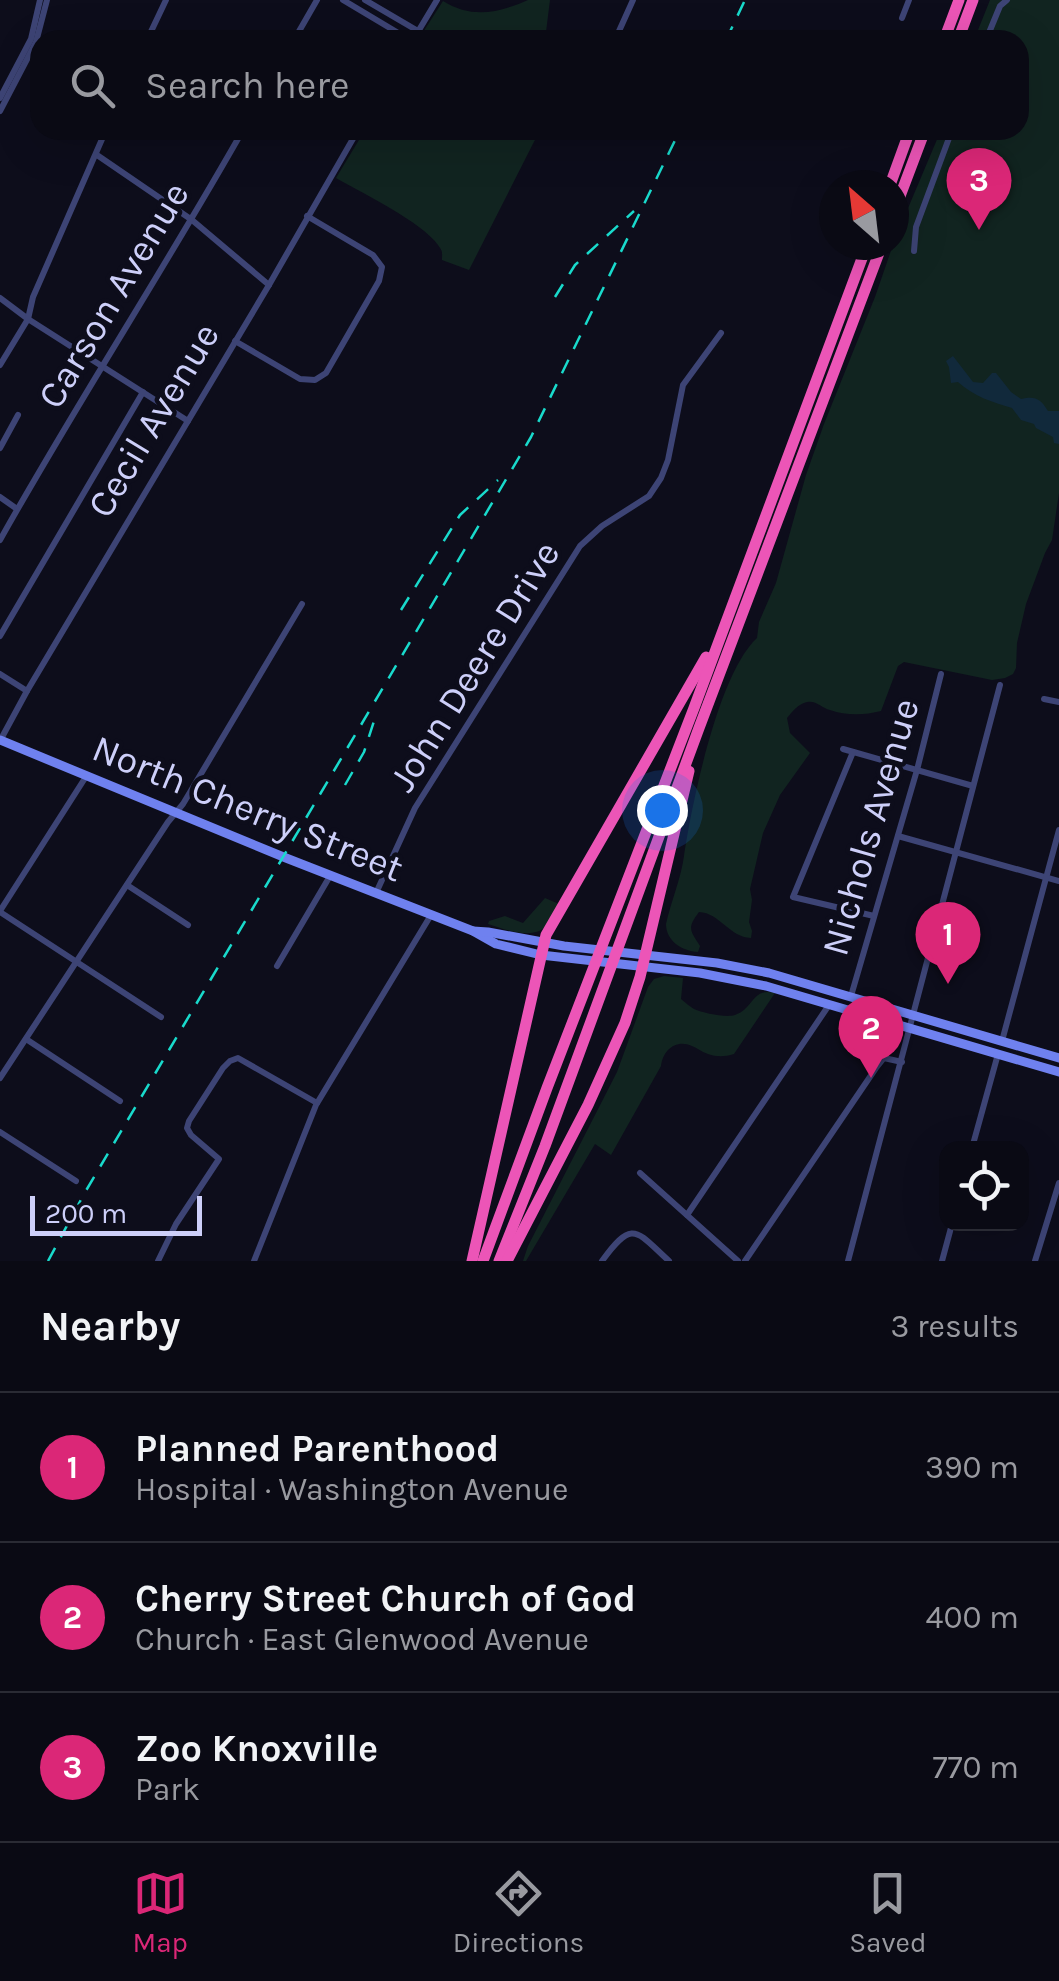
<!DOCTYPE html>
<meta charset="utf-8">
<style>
:root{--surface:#0a0a14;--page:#13131d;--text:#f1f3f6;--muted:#999aa0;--line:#2a2b34;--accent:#db2777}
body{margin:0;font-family:Karla,sans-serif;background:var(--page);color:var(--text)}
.controls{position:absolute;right:30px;bottom:30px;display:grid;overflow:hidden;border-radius:20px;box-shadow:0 10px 40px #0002}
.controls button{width:90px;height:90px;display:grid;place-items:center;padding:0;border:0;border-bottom:2px solid var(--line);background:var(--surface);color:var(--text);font:50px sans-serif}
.compass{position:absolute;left:819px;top:170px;width:90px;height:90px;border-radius:50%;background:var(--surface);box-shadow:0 10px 40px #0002;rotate:332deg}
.scale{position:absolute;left:30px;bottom:25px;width:172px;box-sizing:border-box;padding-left:10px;border:5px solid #cdcff9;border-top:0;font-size:28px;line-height:35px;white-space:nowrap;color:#cdcff9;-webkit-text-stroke:8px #0d0d1b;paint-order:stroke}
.you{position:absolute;left:662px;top:810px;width:35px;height:35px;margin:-25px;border:8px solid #fff;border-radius:50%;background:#1a73e8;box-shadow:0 0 0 15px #1a73e833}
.badge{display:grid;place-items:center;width:65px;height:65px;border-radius:50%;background:var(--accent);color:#fff;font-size:32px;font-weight:700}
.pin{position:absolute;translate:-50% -82px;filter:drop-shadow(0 2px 5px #0008)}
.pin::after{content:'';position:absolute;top:52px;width:35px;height:30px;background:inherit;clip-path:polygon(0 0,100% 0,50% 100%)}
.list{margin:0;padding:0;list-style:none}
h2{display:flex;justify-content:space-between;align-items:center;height:130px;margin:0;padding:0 40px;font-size:42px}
h2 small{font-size:32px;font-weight:400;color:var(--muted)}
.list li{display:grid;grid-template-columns:65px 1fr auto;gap:30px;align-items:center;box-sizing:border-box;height:150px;padding:0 40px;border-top:2px solid var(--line)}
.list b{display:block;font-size:38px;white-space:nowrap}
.list p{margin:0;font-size:32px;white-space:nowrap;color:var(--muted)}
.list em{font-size:32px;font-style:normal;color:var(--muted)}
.icon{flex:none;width:55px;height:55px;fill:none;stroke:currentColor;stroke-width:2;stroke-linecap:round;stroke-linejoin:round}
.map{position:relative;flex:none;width:1059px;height:1261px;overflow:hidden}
.search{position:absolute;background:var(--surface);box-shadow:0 10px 40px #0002;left:30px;right:30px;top:30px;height:110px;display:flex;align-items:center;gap:25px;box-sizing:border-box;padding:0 35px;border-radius:30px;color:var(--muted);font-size:38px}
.sheet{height:580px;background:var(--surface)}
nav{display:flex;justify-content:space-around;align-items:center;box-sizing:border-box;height:140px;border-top:2px solid var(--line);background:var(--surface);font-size:28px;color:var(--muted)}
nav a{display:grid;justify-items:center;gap:5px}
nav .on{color:var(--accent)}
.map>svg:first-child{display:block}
</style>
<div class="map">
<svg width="1059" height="1261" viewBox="0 0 1059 1261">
<rect width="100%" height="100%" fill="#0d0d1b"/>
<g fill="#112420">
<path d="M528 0H550L545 40H418L443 1C472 19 498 13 528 0Z"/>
<path d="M990 0H1059V493L1052 540 1045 553 1026 604 1017 643 1016 668 1013 674 1005 678 992 680 904 662 898 666 881 711C865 715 847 716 830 710 822 708 816 700 807 702 798 704 792 712 787 718L790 733 810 753 780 795 763 833 750 889 752 900 749 922 752 931 751 938C729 937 720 913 699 912 686 929 691 931 700 946L698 952C682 951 666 941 666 924 671 901 681 879 684 856 692 803 718 674 757 638L759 622 776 583 806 475 824 424 875 297 895 239 941 130H1019V40H974Z"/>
<path d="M365 130H540L469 270 442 260C442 251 443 252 438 245 422 222 362 193 336 178Z"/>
<path d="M545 898 559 904C555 912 551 921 545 927 532 940 503 929 488 924L489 921 505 916 523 923Z"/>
<path d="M664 976 683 978 681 999C682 1000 693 1009 694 1009 703 1013 726 1018 735 1015 754 1009 752 987 775 993L734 1054C724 1057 717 1057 708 1054 702 1052 697 1048 692 1046 676 1039 663 1050 661 1066L611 1155 595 1144 526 1261H523L528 1246 617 1072 648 987 654 979Z"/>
</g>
<path fill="#11293b" d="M953 356 973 382 983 383 992 373H996L1011 392 1021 399C1035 396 1040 398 1048 411H1059V444L1054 443 1053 437 1036 428 1034 424 1021 420 1012 408C992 402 975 397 958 382L951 383 949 367 946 361Z"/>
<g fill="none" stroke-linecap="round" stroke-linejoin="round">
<g stroke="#3d4475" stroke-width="6">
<polyline points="343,0 410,40"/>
<polyline points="365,0 418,31"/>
<polyline points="902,18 909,0"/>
<polyline points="147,40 166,0"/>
<polyline points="294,40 317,0"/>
<polyline points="413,40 437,0"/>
<polyline points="615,40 633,0"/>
<polyline points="986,40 1000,6 1007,0"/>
<polyline points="0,98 31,39 40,0"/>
<polyline points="0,111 36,42 47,0"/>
<polyline points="97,155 192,220 269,285"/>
<polyline points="914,251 916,227 952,130"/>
<polyline points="0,298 28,319 188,421"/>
<polyline points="235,341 300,379 315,380 326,373 379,281 382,267 373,255 307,216"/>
<polyline points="0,365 28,319 33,297 106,130"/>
<polyline points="0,448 18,415"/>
<polyline points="0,497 17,509"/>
<path d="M0 540C78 401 165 268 243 130"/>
<polyline points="0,636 143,392"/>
<polyline points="0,674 27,691"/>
<polyline points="1044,699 1059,702"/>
<polyline points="1,739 27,691 269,285 358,130"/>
<polyline points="843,749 973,786"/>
<polyline points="853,752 793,897 874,916"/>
<polyline points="898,836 1059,881"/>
<polyline points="127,885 188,925"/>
<polyline points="376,893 415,808 580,546 602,526 649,496 661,478 668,460 683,385 721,333"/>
<polyline points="0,911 87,775"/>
<polyline points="0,912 161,1017"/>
<polyline points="277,966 330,876"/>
<polyline points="851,996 917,770 941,674"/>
<polyline points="26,1039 120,1101"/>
<polyline points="1002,1041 1059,830"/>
<polyline points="0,1078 168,822 183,804 302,604"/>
<polyline points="0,1132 76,1181"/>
<polyline points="972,1148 998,1054"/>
<polyline points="640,1173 738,1261"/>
<polyline points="687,1215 829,1005"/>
<polyline points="158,1261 176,1224 219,1159 191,1135 187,1128 189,1121 223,1068 230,1061 238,1058 317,1103"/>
<polyline points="254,1261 316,1105 431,915"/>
<path d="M602 1261C633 1218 636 1231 669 1261"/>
<polyline points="745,1261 876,1068 884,1058 902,1062"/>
<polyline points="848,1261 1000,685"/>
<polyline points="942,1261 952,1224"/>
<polyline points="1035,1261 1059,1183"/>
</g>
<g stroke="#6f81ef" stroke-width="9">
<polyline points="0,740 286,858 473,931 496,944 541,955 700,973 766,986 1059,1072"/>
<polyline points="473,931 488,932 564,946 717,963 769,973 1059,1058"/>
</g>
<g stroke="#ec55b7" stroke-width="11">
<polyline points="944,40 959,0"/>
<polyline points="958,40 973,0"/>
<polyline points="890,185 910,130"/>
<polyline points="894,212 925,130"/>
<polyline points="472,1261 546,935 706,657"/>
<polyline points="483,1261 547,1088 694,708 867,245"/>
<polyline points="499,1261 545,1146 699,728 882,245"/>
<polyline points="507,1261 588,1105 625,1023 640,977 689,771"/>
</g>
<g stroke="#19dacc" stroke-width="2.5" stroke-dasharray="15 12" stroke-linecap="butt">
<polyline points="726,40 745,0"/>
<polyline points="555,297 575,265 634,211"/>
<polyline points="401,610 460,515 498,480"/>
<polyline points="345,785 364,752 374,721"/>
<polyline points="48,1261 84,1194 531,437 680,130"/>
</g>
</g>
<g text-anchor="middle" stroke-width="9" stroke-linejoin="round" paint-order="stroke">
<g font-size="38" fill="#cdcff9" stroke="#0d0d1b">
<text transform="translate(113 295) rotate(-59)" y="13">Carson Avenue</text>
<text transform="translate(153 420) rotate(-59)" y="13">Cecil Avenue</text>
<text transform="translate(474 666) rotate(-58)" y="13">John Deere Drive</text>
<text transform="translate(248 808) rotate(22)" y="13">North Cherry Street</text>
<text transform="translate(870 827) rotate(-74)" y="13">Nichols Avenue</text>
</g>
</g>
</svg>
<div class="controls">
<button><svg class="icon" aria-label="locate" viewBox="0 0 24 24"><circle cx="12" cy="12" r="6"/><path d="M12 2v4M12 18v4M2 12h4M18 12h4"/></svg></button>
</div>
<svg class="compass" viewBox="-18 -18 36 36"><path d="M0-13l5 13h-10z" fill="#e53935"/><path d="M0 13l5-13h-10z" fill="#999aa0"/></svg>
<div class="scale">200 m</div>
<div class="you"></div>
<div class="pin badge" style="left:948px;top:984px">1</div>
<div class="pin badge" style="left:871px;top:1078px">2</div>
<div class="pin badge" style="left:979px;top:230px">3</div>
<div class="search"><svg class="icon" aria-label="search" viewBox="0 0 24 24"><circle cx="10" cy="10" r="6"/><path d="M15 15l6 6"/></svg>Search here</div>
</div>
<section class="sheet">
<h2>Nearby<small>3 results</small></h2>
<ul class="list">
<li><span class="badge">1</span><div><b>Planned Parenthood</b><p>Hospital · Washington Avenue</p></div><em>390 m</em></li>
<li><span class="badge">2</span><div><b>Cherry Street Church of God</b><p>Church · East Glenwood Avenue</p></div><em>400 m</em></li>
<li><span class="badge">3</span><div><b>Zoo Knoxville</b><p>Park</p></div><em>770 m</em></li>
</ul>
</section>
<nav>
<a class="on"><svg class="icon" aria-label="map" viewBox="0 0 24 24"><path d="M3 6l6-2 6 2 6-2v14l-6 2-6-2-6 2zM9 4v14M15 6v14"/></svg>Map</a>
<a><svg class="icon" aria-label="directions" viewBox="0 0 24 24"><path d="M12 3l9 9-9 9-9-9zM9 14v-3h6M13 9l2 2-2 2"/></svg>Directions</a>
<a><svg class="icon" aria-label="saved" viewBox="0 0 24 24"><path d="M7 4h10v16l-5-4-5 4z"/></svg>Saved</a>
</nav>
